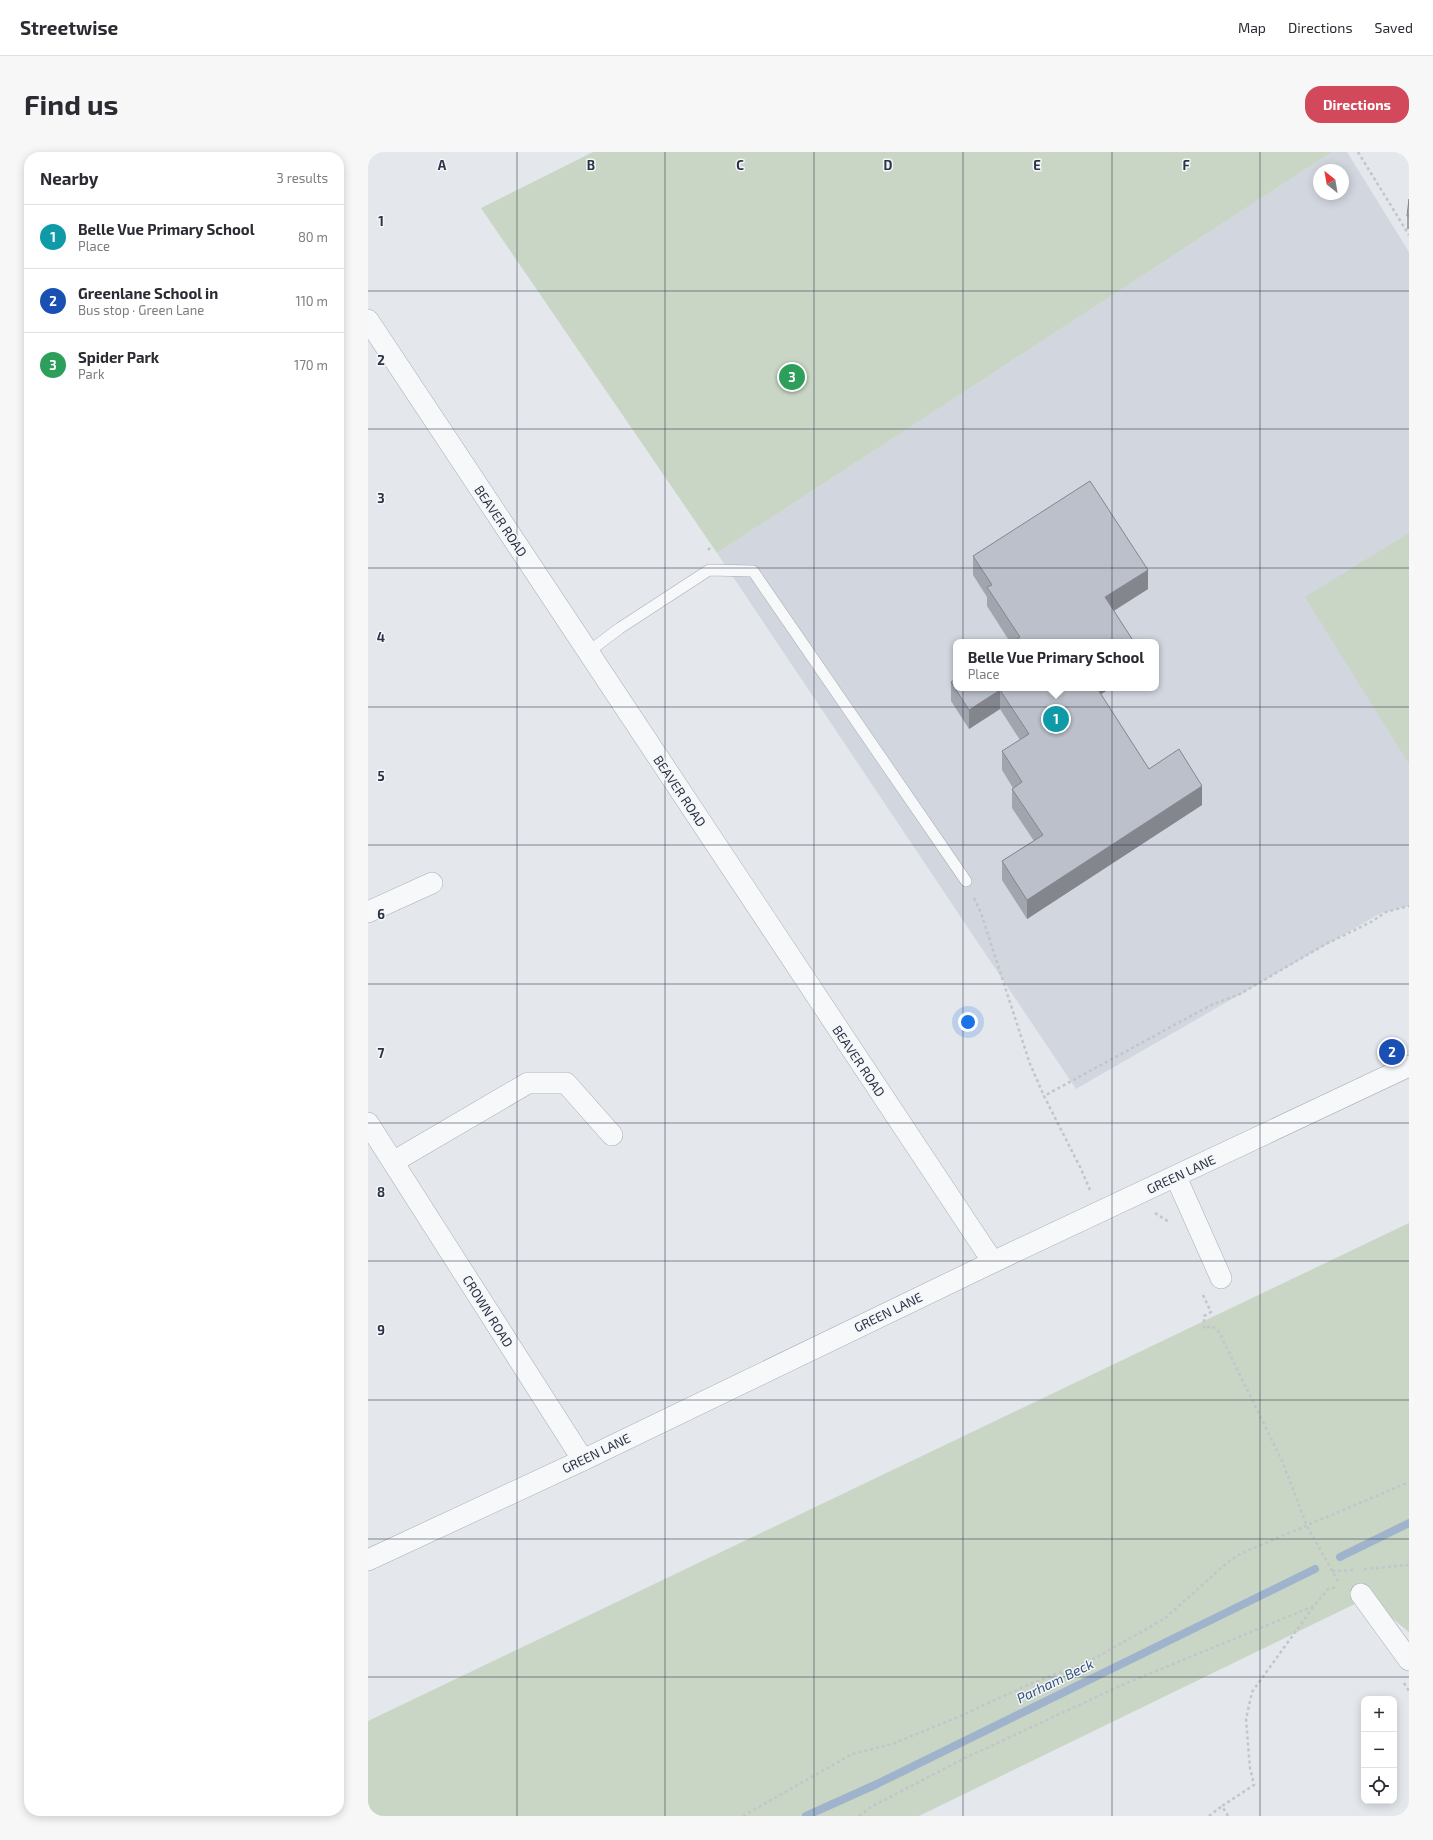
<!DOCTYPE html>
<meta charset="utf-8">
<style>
:root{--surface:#fff;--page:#f7f7f7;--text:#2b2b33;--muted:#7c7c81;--line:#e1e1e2;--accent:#d1495b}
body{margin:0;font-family:"Exo 2",sans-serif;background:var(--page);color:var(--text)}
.controls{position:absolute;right:12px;bottom:12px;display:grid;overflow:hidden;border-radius:8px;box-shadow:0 2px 10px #0003}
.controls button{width:36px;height:36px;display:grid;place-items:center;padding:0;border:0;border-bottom:1px solid var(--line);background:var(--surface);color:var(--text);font:20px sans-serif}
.compass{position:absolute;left:945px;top:12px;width:36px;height:36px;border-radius:50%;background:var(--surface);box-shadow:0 2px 10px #0003;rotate:329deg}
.you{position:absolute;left:600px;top:870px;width:14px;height:14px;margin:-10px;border:3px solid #fff;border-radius:50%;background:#1a73e8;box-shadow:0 0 0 6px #1a73e833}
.badge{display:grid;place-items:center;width:26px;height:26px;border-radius:50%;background:var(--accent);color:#fff;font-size:13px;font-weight:700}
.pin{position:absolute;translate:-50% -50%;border:2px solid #fff;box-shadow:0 1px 4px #0006}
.popup{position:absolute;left:585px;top:487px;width:206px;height:52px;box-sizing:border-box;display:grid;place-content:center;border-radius:8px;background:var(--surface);filter:drop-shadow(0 1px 3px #0005);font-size:13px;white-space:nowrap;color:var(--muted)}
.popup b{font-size:15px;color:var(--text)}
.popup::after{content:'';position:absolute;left:50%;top:100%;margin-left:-8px;border:8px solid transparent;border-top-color:var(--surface)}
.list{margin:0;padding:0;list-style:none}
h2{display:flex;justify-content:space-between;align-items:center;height:52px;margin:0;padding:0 16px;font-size:17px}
h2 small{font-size:13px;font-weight:400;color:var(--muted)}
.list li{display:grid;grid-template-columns:26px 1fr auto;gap:12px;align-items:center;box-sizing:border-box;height:64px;padding:0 16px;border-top:1px solid var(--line)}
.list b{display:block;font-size:15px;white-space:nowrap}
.list p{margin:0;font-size:13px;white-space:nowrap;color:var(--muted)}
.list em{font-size:13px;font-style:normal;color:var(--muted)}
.icon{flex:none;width:22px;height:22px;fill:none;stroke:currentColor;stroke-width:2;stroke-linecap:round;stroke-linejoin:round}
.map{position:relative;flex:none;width:1041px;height:1664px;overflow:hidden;border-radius:16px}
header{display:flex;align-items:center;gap:24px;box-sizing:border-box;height:56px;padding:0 20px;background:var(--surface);border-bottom:1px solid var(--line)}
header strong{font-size:19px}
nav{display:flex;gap:22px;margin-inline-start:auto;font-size:14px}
.intro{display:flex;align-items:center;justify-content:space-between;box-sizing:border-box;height:96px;padding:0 24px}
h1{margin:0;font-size:28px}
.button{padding:10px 18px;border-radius:16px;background:var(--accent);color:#fff;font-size:14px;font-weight:700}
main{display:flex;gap:24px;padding:0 24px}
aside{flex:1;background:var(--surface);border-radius:16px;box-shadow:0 2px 10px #0003}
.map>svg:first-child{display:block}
</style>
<header>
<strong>Streetwise</strong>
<nav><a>Map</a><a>Directions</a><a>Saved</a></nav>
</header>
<div class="intro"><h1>Find us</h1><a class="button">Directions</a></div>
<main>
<aside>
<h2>Nearby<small>3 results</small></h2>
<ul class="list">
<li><span class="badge" style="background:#0f9aa8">1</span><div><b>Belle Vue Primary School</b><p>Place</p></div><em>80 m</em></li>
<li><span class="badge" style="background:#1a4fb4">2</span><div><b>Greenlane School in</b><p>Bus stop · Green Lane</p></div><em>110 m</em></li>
<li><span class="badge" style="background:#2e9e5b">3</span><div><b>Spider Park</b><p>Park</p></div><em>170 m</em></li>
</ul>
</aside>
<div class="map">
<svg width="1041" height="1664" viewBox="0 0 1041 1664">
<rect width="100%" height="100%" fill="#e4e7ec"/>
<path fill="#d2d6de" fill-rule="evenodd" d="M964 0H979L1041 100V754L1013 761 708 937 349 401ZM951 18H975V42H951ZM588 490H788V536H588Z"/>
<g fill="#c9d6c5">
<polygon points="225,0 964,0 349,401 113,56"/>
<polygon points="1041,381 1041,612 937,445"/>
<polygon points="1041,1071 1041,1480 999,1446 551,1664 0,1664 0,1569"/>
</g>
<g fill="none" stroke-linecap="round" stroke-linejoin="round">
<g stroke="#9fb4cc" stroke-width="8">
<polyline points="972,1405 1041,1371"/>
<polyline points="438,1664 509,1632 947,1417"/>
</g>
<defs>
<polyline id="lane" points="220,500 252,476 341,418 385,419 598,729"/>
<g id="street">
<polyline points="0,168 625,1110"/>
<polyline points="0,760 64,731"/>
<polyline points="0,971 215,1308"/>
<polyline points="25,1010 160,931 198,931 244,983"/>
<polyline points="808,1025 853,1126"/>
<polyline points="0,1408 215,1308 625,1110 1041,914"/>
<polyline points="993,1442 1041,1508"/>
</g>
</defs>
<use href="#lane" stroke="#a9aeb7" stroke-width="12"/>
<use href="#street" stroke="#a9aeb7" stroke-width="22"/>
<g stroke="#c2c5cb" stroke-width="2.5" stroke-dasharray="3 3" stroke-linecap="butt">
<polyline points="990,0 1041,83"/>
<polyline points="340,398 344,394"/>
<polyline points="606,746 613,761 662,912 676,944"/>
<polyline points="722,1038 713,1017 676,944 843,853 872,842 956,793 1003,770 1018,760 1041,754"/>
<polyline points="787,1061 801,1070"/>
<polyline points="835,1143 843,1160 836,1164 836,1176 844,1174 851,1180 914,1309 939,1374 971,1431"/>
<polyline points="996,1417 1041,1413"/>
<polyline points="964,1419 985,1418"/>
<polyline points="1036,1531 1041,1539"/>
<polyline points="375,1664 484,1602 524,1592 590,1565 664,1531 720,1510 796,1467 860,1410 874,1401 1041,1330"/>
<polyline points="491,1664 503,1655 595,1607 754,1533 946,1454 960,1437 970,1435"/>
<polyline points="841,1664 854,1654"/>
<polyline points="860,1664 854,1654 886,1633 882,1616 878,1567 884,1540 946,1454"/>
</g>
<use href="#lane" stroke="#f7f8fa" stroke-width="11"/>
<use href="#street" stroke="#f7f8fa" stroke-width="21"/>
</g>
<g fill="#a1a5ae">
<polygon points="1041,47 1041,77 1039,77 1039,64"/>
<polygon points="605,404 780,437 746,459 766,490 642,490 619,454 619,445 605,423"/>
<polygon points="583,530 733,543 781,617 834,653 659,767 634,728 634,709 666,689 644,656 644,637 645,636 634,618 634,599 652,588 632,557 601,577 583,549"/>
</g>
<g fill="#83868d">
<polygon points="780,418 780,437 737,464 737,445"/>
<polygon points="724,536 743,536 724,548"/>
<polygon points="632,538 632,557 601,577 601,558"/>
<polygon points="834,634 834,653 659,767 659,748"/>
</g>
<g fill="#bbc0ca" stroke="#83868d">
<polygon points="1041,47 1041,64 1039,64"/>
<polygon points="722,329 780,418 737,445 766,490 645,490 652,485 619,435 624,433 605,404"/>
<polygon points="588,527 588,536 729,536 781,617 811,597 834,634 659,748 634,709 675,683 644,637 654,630 634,599 661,582 632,538 601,558 583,530"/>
</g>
<path fill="none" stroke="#2b3445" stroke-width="1" stroke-opacity="0.55" d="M149 0V1664M297 0V1664M446 0V1664M595 0V1664M744 0V1664M892 0V1664M0 139H1041M0 277H1041M0 416H1041M0 555H1041M0 693H1041M0 832H1041M0 971H1041M0 1109H1041M0 1248H1041M0 1387H1041M0 1525H1041"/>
<g text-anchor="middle" stroke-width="3" stroke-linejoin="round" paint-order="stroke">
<g font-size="13" fill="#2b3445" stroke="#f4f6f9">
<text transform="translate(133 369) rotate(56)" y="5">BEAVER ROAD</text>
<text transform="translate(312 639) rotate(56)" y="5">BEAVER ROAD</text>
<text transform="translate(491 909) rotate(56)" y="5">BEAVER ROAD</text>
<text transform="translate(813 1022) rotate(-25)" y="5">GREEN LANE</text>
<text transform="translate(120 1159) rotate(58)" y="5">CROWN ROAD</text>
<text transform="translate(520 1160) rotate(-26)" y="5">GREEN LANE</text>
<text transform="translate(228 1301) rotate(-26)" y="5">GREEN LANE</text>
</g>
<g font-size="14" font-style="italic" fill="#34527a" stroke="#f4f6f9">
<text transform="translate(687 1529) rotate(-26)" y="5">Parham Beck</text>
</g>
</g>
<g font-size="13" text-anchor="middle" font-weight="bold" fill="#2b3445" stroke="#f4f6f9" stroke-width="3" stroke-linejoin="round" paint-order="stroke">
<text x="74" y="18">A</text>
<text x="223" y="18">B</text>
<text x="372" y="18">C</text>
<text x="520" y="18">D</text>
<text x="669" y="18">E</text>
<text x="818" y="18">F</text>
<text x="13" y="74">1</text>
<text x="13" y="213">2</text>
<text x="13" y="351">3</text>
<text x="13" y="490">4</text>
<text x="13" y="629">5</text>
<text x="13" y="767">6</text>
<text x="13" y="906">7</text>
<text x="13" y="1045">8</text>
<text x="13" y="1183">9</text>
</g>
</svg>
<div class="controls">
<button>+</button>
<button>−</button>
<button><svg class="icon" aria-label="locate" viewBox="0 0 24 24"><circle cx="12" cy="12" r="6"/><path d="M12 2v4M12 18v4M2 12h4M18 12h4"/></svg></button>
</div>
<svg class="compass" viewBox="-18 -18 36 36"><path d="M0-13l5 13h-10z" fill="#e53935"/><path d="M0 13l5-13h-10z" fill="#7c7c81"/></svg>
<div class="you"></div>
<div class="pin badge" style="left:688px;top:567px;background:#0f9aa8">1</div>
<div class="popup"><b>Belle Vue Primary School</b>Place</div>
<div class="pin badge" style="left:1024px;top:900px;background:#1a4fb4">2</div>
<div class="pin badge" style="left:424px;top:225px;background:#2e9e5b">3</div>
</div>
</main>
